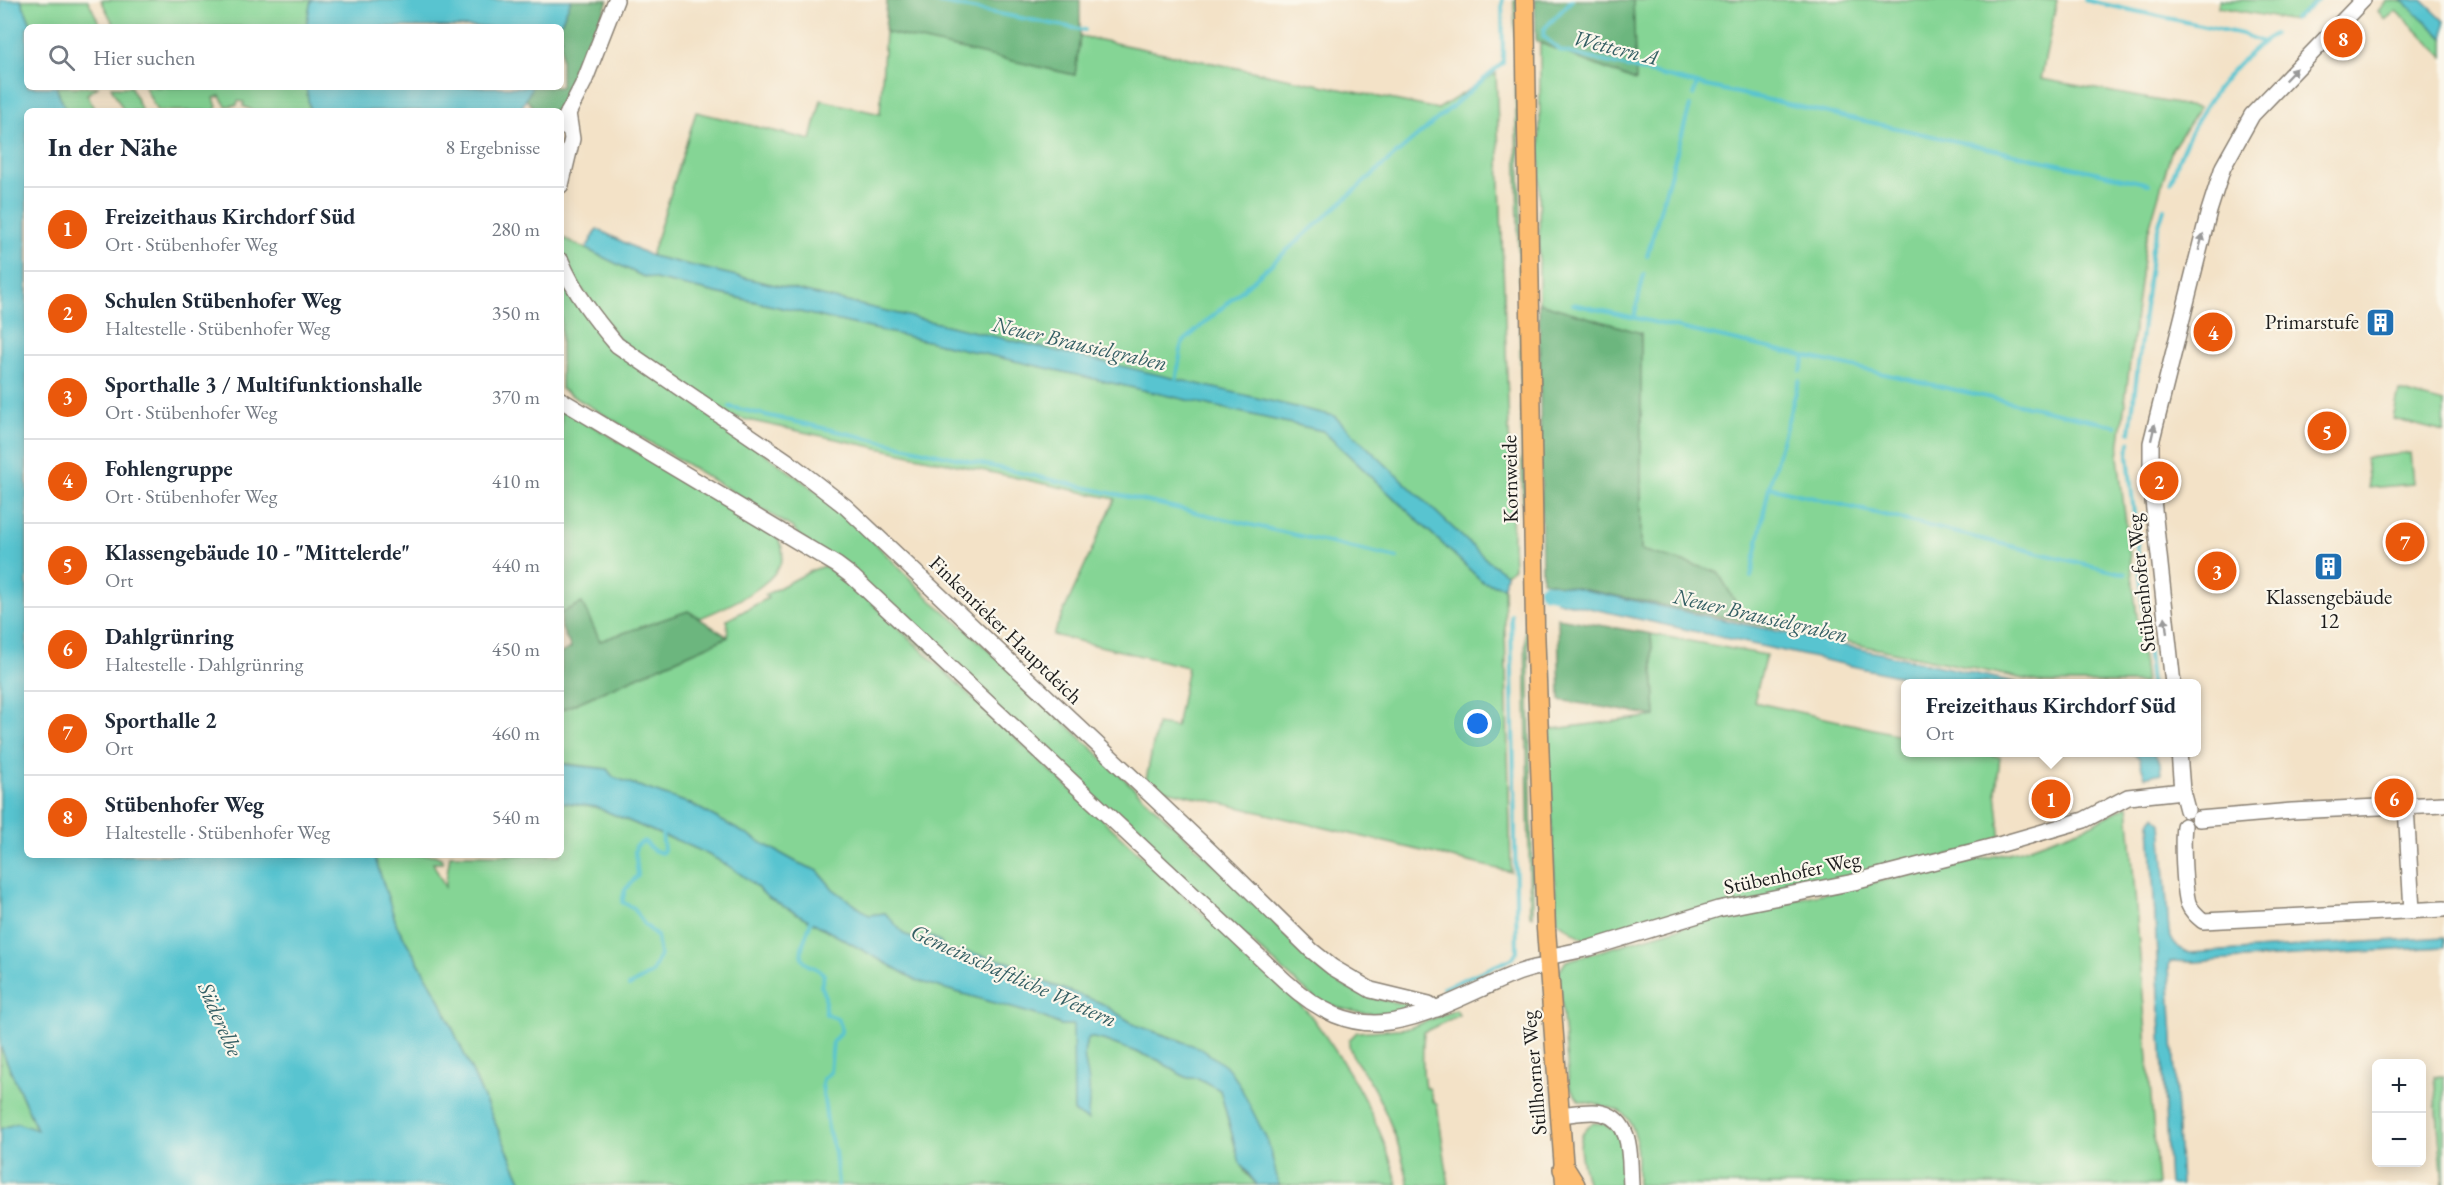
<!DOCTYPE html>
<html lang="de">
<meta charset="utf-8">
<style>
:root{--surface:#fff;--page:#f6f6f7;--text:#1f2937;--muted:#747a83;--line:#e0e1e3;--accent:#ea580c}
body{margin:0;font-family:"EB Garamond",serif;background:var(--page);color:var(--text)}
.controls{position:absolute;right:18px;bottom:18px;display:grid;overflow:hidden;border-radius:9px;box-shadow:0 3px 15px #0003}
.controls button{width:54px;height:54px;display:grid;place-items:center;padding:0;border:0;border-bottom:2px solid var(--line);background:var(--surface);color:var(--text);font:30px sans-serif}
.you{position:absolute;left:1478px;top:724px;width:21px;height:21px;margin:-15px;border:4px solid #fff;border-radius:50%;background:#1a73e8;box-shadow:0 0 0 9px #1a73e833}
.badge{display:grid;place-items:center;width:39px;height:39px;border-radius:50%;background:var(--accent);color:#fff;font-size:20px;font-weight:700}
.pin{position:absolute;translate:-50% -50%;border:3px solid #fff;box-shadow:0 2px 6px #0006}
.popup{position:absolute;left:1901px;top:679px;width:300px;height:78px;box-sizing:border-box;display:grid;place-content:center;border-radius:9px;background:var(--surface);filter:drop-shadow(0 2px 4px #0005);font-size:20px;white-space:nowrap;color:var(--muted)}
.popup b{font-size:22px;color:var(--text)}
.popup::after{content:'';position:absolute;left:50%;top:100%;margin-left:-12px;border:12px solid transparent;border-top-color:var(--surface)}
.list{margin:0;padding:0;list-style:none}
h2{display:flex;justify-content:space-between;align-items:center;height:78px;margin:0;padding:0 24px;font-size:26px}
h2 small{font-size:20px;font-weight:400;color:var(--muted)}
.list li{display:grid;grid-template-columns:39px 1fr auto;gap:18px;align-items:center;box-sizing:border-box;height:84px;padding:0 24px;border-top:2px solid var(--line)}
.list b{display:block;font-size:22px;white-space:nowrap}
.list p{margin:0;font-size:20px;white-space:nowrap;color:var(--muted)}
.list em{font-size:20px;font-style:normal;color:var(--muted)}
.icon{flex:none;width:33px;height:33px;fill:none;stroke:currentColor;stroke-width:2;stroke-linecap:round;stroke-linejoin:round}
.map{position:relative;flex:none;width:2444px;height:1185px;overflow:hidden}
.search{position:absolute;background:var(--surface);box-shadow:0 3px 15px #0003;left:24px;top:24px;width:540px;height:66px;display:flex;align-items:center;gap:15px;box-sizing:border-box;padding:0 21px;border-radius:9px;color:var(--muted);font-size:22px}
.panel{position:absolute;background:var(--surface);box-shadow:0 3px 15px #0003;left:24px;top:108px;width:540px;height:750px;border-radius:9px}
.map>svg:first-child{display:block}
</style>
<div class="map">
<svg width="2444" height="1185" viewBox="0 0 2444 1185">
<rect width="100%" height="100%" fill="#fbf7ec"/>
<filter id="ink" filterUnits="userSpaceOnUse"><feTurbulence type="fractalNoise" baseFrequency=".0167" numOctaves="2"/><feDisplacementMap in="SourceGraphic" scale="12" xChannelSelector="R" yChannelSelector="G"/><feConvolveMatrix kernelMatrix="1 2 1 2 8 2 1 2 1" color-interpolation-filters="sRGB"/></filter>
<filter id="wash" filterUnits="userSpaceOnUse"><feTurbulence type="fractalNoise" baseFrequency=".008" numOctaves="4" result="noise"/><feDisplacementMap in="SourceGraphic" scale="24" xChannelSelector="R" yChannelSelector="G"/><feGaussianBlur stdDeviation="1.35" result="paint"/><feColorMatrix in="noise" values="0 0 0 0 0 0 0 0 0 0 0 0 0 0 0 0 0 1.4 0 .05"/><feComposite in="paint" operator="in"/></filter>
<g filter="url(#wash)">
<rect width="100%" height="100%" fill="#f3e2c7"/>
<g fill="#85d595" stroke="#507858" stroke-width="1.5">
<polygon points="21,0 88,0 101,27 32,27"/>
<polygon points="101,0 311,0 306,27 115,27"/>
<polygon points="1514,0 1517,0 1533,916 1530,916"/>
<polygon points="1633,0 2057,0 2041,79 2199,108 2172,149 2145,243 2118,457 2145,683 2044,683 1747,622 1717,572 1641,550 1641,333 1539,303 1540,43 1635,81"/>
<polygon points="2219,0 2315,0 2294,21 2218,7"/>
<polygon points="2387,0 2406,2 2444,38 2444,57 2396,11 2385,20 2378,11"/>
<polygon points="885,32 1075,75 1080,36 1438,109 1496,73 1514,568 1506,574 1488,561 1333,416 651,256 696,112 811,140 821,100 880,114"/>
<polygon points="56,87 98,87 87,94 95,111 66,111"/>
<polygon points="111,87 131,87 142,111 124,111"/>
<polygon points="145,87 306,87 310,111 254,111 243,106 244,102 238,101 237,105 226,106 220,96 214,98 217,107 213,111 157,111"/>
<polygon points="561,237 642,276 1323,431 1483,582 1504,587 1511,872 1145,785 1157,724 1176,727 1188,667 1053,635 1115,499 715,413 633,358 561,261"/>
<path d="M561 269 584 313 701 407 830 501 874 542 931 600 968 631 1264 911C1294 943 1325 984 1369 997 1384 1001 1400 1003 1415 1005L1416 1009C1376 1017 1353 1015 1315 999L801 537 793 528 561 389Z"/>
<polygon points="2399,391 2444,403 2444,432 2393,419"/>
<path d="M561 407 773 533C811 572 727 607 700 618L688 611 600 641 582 603 561 613Z"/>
<polygon points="2410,453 2413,484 2369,488 2366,458"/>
<path d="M824 566 845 578 1308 1012C1348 1066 1381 1120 1398 1185H1279L1275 1176 1272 1155 1182 1041 1135 1025 1101 1003 1025 975 1011 963 967 952H947L939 941 926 935 920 942 904 934 885 913 869 915 833 889 818 871 798 863 693 805 613 777 607 769 561 763 564 749H561V710L728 637 727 620 768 598 765 595 813 570Z"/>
<polygon points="1651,634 1766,655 1754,702 1905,736 1906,752 1981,752 2000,757 1996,792 2001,842 1590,943 1557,921 1546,730 1656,716"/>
<path d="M561 802 596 807 668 838C677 839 682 843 690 846 722 860 743 872 767 897L918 981 1040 1016 1061 1025H1074V1113L1087 1072C1082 1060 1083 1049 1089 1037L1103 1040 1158 1060 1180 1074 1188 1078H1198L1220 1090 1236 1150 1245 1172 1257 1185H523L438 996 397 926 374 855H434L441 858 443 863H433L445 887 450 855H561Z"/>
<path d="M2128 805 2158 1185H1637C1636 1162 1642 1121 1617 1110 1606 1105 1591 1104 1579 1101L1569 1085 1559 972 1566 961 1720 916 2022 850 2093 824Z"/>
<path d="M1456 1010 1459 1015 1424 1032C1422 1050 1422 1069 1425 1088H1429L1433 1101 1437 1105 1449 1185H1409C1401 1148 1387 1110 1367 1077 1360 1066 1348 1054 1349 1040L1357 1032 1409 1028Z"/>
<polygon points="0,1046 37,1131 17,1123 0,1129"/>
<polygon points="2434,1076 2444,1076 2444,1185 2443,1185"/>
<path d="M1593 1123C1629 1123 1623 1158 1625 1185H1589L1587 1182C1582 1162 1572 1135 1593 1123Z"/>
</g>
<g fill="#6cb67e" stroke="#44694d" stroke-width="1.5">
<polygon points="571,0 608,0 584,68 561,111 537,111 526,99 532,87 561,87 561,27 559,27"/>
<polygon points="887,0 1080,0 1080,36 1075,75 885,32"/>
<polygon points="1535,0 1633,0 1636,81 1536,41"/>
<polygon points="1539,303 1641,333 1641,550 1718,572 1747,622 1542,581"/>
<polygon points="582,603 600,641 688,611 728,637 561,710 561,653 571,648 561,627 561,613"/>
<polygon points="1558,618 1651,634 1656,716 1560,700"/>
</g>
<g fill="#58c4d0" stroke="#3a7076" stroke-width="1.5">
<polygon points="0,0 21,0 32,27 27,27 27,87 56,87 66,111 27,111 27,855 374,855 397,926 438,996 523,1185 0,1185 0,1129 17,1123 37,1130 0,1046"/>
<polygon points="311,0 571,0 559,27 306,27"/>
<polygon points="2402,0 2422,0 2444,21 2444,38"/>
<polygon points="306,87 532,87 520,111 310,111"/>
<polygon points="597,229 651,256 1334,416 1488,561 1506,574 1504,587 1483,582 1323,431 642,276 586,249"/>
<polygon points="1561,585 2019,683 1929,683 1557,601"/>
<polygon points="2132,753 2154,753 2160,762 2161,773 2145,777 2139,758"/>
<path d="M561 764 607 769 613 777 693 805 798 863 818 871 833 889 869 915 885 913 904 934 919 942 926 934 939 941 947 952H967L1011 963 1025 975 1101 1003 1135 1025 1200 1048 1228 1068 1238 1082 1268 1142 1279 1185H1257L1240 1163 1220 1090 1198 1078H1188L1180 1074 1158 1060 1103 1040 1089 1037C1079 1055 1088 1067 1089 1085 1090 1097 1088 1109 1088 1120L1074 1113 1073 1025H1061L1040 1016 918 981 767 897C745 874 720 859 690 846 682 843 677 839 669 838L596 807 561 802Z"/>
<path d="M2155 816 2161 823 2169 932C2173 945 2178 949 2190 953L2444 937V947L2194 962 2170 961 2169 966 2181 1185H2169L2150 823Z"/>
</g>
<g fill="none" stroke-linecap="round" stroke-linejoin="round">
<g stroke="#58c4d0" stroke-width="4">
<polyline points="925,0 1085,30"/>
<polyline points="1572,0 1544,29 1543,36 1561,51 1697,84 2149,184"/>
<polyline points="2084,0 2242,34 2263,42"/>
<polyline points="2294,19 2319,0"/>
<polyline points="1693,95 1697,84"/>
<path d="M2171 182C2188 125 2224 68 2274 34"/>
<polyline points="1647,256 1690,106"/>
<polyline points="1573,304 2116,426"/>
<polyline points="1634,318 1644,274"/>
<polyline points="1801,371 1805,358"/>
<polyline points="1176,382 1182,343 1387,162 1503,63 1502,0"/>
<polyline points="730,407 1397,558"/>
<polyline points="2130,432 2152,248 2164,209"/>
<polyline points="2129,442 2128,455 2151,684"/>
<polyline points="1769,487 2125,574"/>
<polyline points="1751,577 1769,487 1799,381"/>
<path d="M811 919C810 931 796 950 804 961 809 968 819 967 824 975L821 986C829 997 822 1002 826 1014L837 1018 841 1026V1032L833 1041 830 1072 823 1079 822 1084 828 1129 835 1152 838 1185"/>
<polyline points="629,986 652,973 660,955 657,936 643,923 634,908 622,902 625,890 638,875 635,852 636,846 644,841 653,850 662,853 664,850 662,832"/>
<polyline points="1443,988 1513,958 1517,952 1511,615"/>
</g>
<polyline stroke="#58c4d0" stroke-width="15" points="1546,590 1580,597"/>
</g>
</g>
<g filter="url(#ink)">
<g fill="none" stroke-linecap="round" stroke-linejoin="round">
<defs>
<g id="minor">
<polyline points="561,127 584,82 616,0"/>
<polyline points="561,185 572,139 568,113"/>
<path d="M561 261C574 292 595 319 617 345L787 461 846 507 1210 851 1311 950 1332 967 1371 990 1429 1004 1437 1009"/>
<path d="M561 400 837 565 853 577 1285 981C1357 1047 1405 1024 1483 988 1505 978 1524 968 1548 966"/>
<polyline points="2173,684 2151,482 2151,443 2209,211 2223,167 2252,115 2363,0"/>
<polyline points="2179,752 2182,791 2187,810"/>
<polyline points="2406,806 2412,911"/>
<polyline points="2199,819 2292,811 2444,804"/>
<path d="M2184 826C2182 842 2184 888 2188 903 2191 911 2197 916 2203 921L2444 909"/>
<polyline points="1547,957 1590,948 1718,909 1854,882 2002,844 2084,820 2128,797 2182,791"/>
<path d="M1560 1115C1572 1114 1590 1110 1602 1113 1634 1121 1629 1159 1631 1185"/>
</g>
<polyline id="major" points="1525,0 1535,626 1546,929 1565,1183"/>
<polyline id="highway" points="1564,1169 1574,1185"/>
</defs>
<use href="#minor" stroke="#887f72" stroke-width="18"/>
<use href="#major" stroke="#887f72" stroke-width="21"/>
<use href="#highway" stroke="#887f72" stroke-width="24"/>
<use href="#minor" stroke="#fff" stroke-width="15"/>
<use href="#major" stroke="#fdbc70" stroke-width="18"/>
<use href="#highway" stroke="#fdbc70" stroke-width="21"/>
</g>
<defs><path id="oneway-solid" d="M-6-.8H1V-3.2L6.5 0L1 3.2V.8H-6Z" transform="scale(1.5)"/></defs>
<g fill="#999">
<use href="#oneway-solid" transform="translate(2291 74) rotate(-46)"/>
<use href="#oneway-solid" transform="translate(2201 242) rotate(-75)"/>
<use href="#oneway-solid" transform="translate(2153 432) rotate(-77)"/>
<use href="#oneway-solid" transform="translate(2166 625) rotate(-96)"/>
</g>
</g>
<defs>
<symbol id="building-square" viewBox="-11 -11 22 22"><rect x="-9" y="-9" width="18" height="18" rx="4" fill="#1f6fb2" stroke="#fbf7ec"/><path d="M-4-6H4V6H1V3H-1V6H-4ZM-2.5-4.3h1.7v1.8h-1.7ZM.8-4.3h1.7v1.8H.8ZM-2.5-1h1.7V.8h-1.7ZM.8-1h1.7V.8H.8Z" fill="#fff"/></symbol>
</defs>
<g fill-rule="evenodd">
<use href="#building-square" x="2364" y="306" width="33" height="33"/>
<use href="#building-square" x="2312" y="550" width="33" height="33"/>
</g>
<g text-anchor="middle" stroke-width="4.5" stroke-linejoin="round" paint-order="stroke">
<g font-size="21" fill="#1c1c1c" stroke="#fbf7ec" text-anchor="end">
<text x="2359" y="329">Primarstufe</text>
<text x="2329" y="604" text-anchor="middle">Klassengebäude<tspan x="2329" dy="24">12</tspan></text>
</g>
<g font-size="21" fill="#1c1c1c" stroke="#fbf7ec">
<text transform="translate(1510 479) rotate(-91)" y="7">Kornweide</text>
<text transform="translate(2141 583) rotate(-96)" y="7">Stübenhofer Weg</text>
<text transform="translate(1006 630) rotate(44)" y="7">Finkenrieker Hauptdeich</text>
<text transform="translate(1792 873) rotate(-12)" y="7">Stübenhofer Weg</text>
<text transform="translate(1534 1073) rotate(-95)" y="7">Stillhorner Weg</text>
</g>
<g font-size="22" font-style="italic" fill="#345f64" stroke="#fbf7ec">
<text transform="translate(1616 47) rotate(14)" y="8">Wettern A</text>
<text transform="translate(1080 343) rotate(13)" y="8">Neuer Brausielgraben</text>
<text transform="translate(1761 615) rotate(13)" y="8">Neuer Brausielgraben</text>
<text transform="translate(1014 975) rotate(24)" y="8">Gemeinschaftliche Wettern</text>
<text transform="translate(221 1019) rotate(66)" y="8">Süderelbe</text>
</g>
</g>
</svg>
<div class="controls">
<button>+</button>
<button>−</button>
</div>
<div class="you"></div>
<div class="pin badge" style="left:2051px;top:799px">1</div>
<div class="popup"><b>Freizeithaus Kirchdorf Süd</b>Ort</div>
<div class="pin badge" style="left:2159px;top:481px">2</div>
<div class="pin badge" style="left:2217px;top:571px">3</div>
<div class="pin badge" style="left:2213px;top:332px">4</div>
<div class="pin badge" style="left:2327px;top:431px">5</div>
<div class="pin badge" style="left:2394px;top:798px">6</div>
<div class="pin badge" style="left:2405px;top:542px">7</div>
<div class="pin badge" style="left:2343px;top:38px">8</div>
<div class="search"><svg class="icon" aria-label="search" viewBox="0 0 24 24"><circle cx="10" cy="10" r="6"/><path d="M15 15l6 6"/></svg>Hier suchen</div>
<section class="panel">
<h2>In der Nähe<small>8 Ergebnisse</small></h2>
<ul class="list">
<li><span class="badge">1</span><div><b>Freizeithaus Kirchdorf Süd</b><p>Ort · Stübenhofer Weg</p></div><em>280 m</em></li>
<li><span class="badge">2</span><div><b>Schulen Stübenhofer Weg</b><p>Haltestelle · Stübenhofer Weg</p></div><em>350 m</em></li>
<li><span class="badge">3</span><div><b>Sporthalle 3 / Multifunktionshalle</b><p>Ort · Stübenhofer Weg</p></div><em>370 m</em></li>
<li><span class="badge">4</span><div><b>Fohlengruppe</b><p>Ort · Stübenhofer Weg</p></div><em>410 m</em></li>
<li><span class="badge">5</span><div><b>Klassengebäude 10 - &quot;Mittelerde&quot;</b><p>Ort</p></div><em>440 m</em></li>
<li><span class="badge">6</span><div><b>Dahlgrünring</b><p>Haltestelle · Dahlgrünring</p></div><em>450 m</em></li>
<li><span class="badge">7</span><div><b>Sporthalle 2</b><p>Ort</p></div><em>460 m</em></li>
<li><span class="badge">8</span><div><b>Stübenhofer Weg</b><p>Haltestelle · Stübenhofer Weg</p></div><em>540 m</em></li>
</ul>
</section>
</div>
